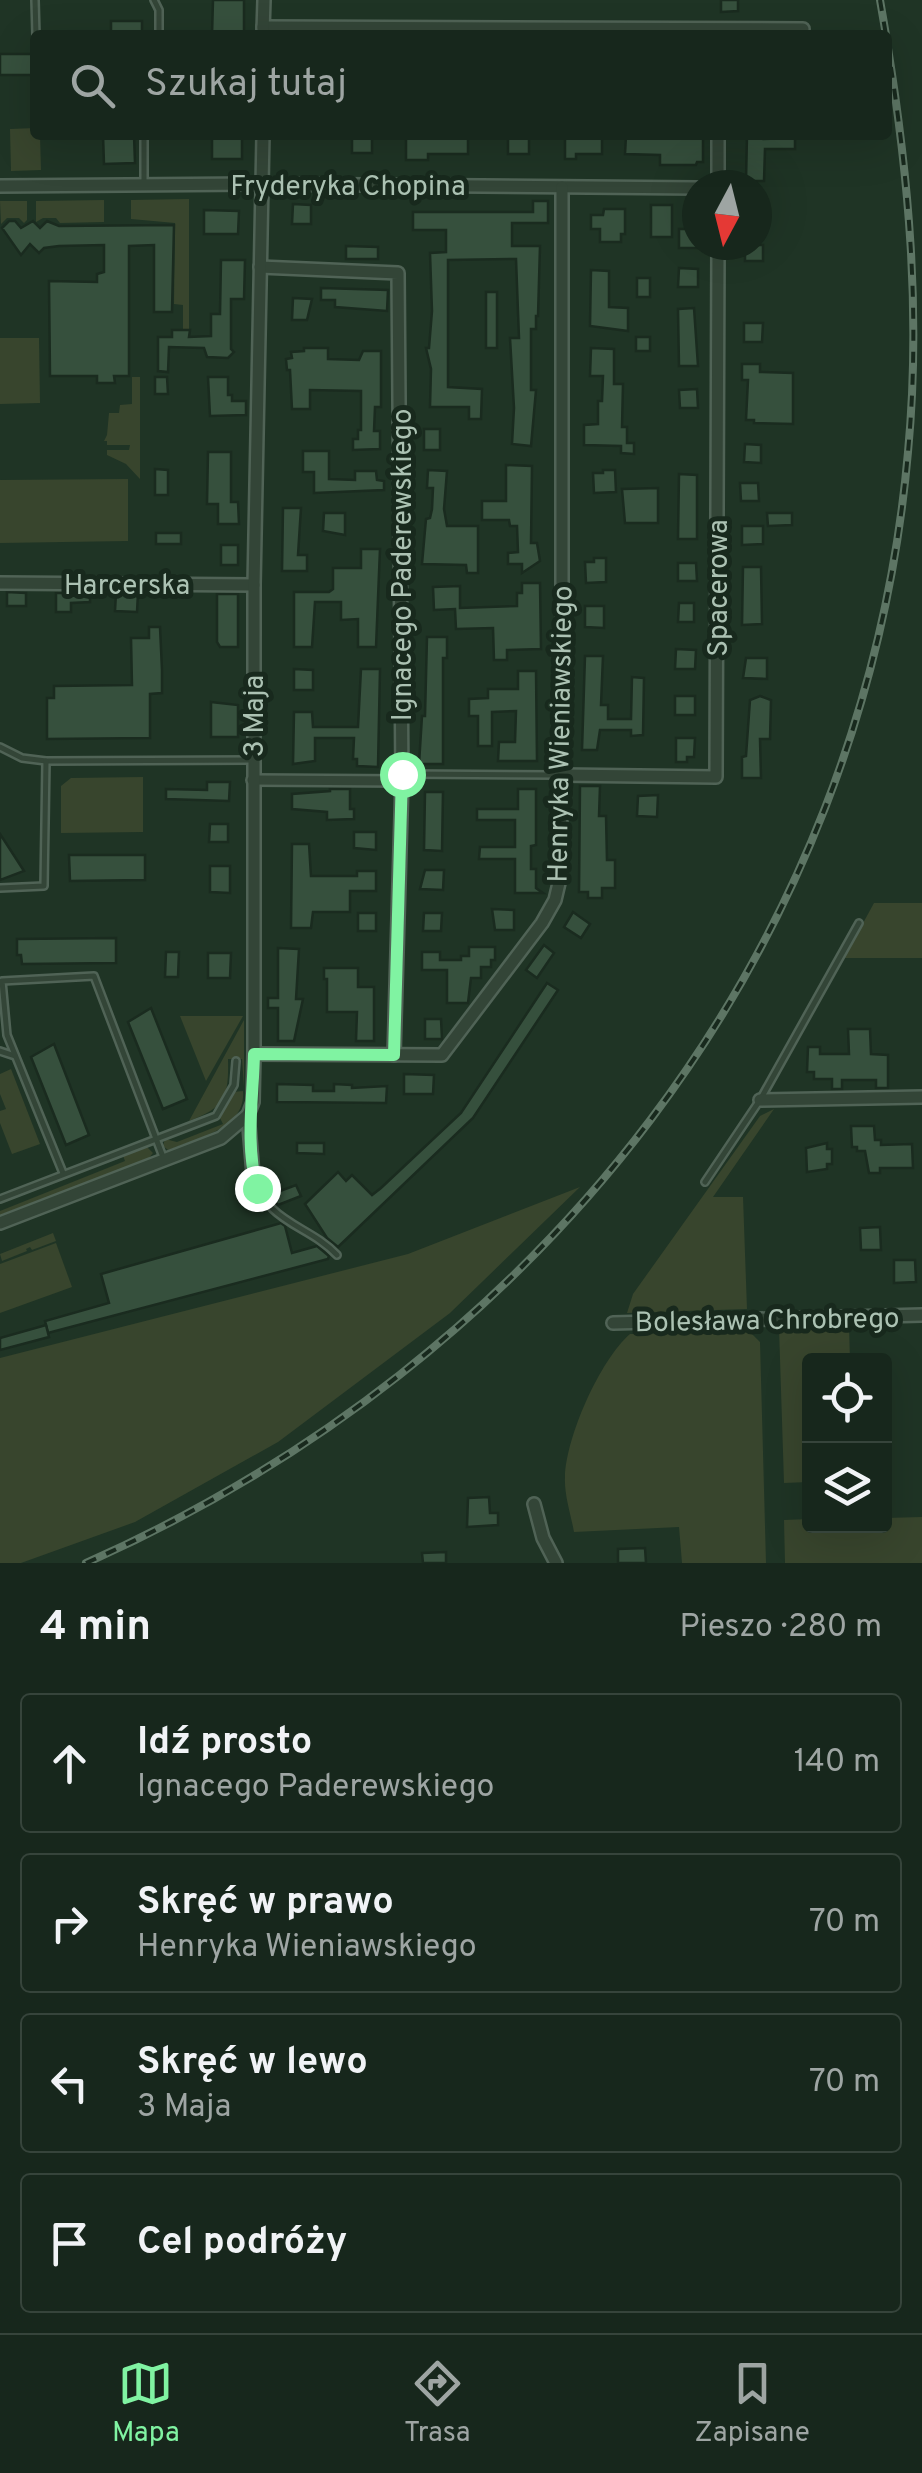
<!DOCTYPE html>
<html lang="pl">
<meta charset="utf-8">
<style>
:root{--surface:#17271c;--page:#243329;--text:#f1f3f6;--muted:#9ea5a3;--line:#36443b;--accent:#80f3a2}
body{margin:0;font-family:Overpass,sans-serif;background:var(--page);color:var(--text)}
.controls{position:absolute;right:30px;bottom:30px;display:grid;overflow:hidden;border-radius:10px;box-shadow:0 10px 40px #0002}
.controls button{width:90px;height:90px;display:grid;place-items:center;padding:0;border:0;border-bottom:2px solid var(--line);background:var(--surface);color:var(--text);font:50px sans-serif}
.compass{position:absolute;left:682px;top:170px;width:90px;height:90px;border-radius:50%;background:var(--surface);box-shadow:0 10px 40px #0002;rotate:187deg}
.stop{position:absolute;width:30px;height:30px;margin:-22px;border:8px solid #80f3a2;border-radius:50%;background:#fff}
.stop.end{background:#80f3a2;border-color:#fff;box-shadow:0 2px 10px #0008}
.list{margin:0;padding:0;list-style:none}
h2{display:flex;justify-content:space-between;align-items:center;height:130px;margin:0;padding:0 40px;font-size:42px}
h2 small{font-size:32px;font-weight:400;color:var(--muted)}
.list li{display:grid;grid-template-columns:65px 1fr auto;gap:30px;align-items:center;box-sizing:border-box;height:140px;margin:0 20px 20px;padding:0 20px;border:2px solid var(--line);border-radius:10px}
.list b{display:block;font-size:38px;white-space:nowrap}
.list p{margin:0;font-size:32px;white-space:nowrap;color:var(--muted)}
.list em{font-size:32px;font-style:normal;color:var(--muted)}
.icon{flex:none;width:55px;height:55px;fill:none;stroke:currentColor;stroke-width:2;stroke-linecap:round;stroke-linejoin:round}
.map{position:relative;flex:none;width:922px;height:1563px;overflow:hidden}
.search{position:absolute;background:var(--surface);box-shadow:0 10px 40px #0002;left:30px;right:30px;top:30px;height:110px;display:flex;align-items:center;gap:25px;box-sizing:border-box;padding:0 35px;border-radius:10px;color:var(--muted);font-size:38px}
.sheet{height:770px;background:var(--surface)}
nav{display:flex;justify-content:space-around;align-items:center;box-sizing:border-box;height:140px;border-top:2px solid var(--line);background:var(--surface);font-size:28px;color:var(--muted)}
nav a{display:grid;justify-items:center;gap:5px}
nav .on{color:var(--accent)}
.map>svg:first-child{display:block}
</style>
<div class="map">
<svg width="922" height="1563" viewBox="0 0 922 1563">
<rect width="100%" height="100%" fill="#1f3425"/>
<g fill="#38452d">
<polygon points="35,128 35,135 40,135 41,170 11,171 10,129"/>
<polygon points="189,199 189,329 183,329 183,305 174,304 175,223 131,219 131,200"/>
<polygon points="104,200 104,222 60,223 56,218 43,218 36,222 36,201"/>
<polygon points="0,201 27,201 27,220 24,223 19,218 7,218 1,224"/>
<polygon points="0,338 39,338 40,403 0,404"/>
<polygon points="132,377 140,377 140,479 126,464 107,455 107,450 129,450 130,445 107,445 107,441 104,441 107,435 109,413 119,413 120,405 132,404"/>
<polygon points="128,479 128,541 0,543 0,480"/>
<polygon points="143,777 143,832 61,833 61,786 71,778"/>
<polygon points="874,903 922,903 922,958 844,958"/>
<polygon points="180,1016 243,1016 206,1081"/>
<path d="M244 1020V1087L242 1059H228C229 1096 225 1108 189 1121Z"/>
<polygon points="11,1069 40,1144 12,1154 0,1123 0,1111 6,1109 0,1094 0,1074"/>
<path d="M243 1091C246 1127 201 1137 174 1148L168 1150 163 1146 165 1139 177 1142 223 1124 220 1118 217 1119 233 1092Z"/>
<polygon points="774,1109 713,1197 743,1197 747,1309 627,1313 633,1294 760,1116"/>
<polygon points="147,1147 153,1153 148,1159 0,1215 0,1211 125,1161 123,1156"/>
<polygon points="580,1187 450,1313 278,1442 135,1522 21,1563 0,1563 0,1358 408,1254"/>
<polygon points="53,1233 56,1241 32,1250 30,1247 26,1249 27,1251 2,1261 0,1254"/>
<polygon points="56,1243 72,1287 0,1313 0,1264"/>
<polygon points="849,1326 850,1360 810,1360 809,1482 784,1483 779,1328"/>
<path d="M750 1332 760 1342 766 1563H682L679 1527 574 1532C571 1515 564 1494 565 1477 566 1437 600 1360 630 1334Z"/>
<polygon points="922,1517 922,1563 785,1563 784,1520 809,1519 810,1526 884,1526 885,1518"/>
</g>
<g fill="#36503d" stroke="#1a2b1f" stroke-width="2.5">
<polygon points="213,0 244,0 244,35 212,35"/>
<polygon points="721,0 738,0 738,11 721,12"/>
<rect x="111" y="21" width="31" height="14"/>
<rect x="0" y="54" width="35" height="21"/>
<polygon points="103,135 134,135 135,163 104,164"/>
<rect x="212" y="135" width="30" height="24"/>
<rect x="352" y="135" width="20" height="18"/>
<polygon points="406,135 468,135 468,154 428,154 428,160 406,160"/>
<rect x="508" y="135" width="21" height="19"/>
<polygon points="574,135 602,135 602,154 576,154 576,159 565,159 565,136"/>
<polygon points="747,135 765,135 764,139 795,138 795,149 765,149 764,181 746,181"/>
<polygon points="626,136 703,136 703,162 697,162 696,165 660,165 660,155 625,154"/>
<polygon points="533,201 548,201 548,223 512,223 512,246 540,246 538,316 536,316 536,329 531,329 531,390 536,390 531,446 512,444 514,408 510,338 519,338 516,259 448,260 448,387 482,389 481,419 469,419 469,407 430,407 431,369 426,348 429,348 432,311 430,253 446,252 446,230 413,230 413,212 533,212"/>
<polygon points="293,204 311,205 311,224 292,224"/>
<rect x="651" y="205" width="21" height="32"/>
<polygon points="604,209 625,209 625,234 621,234 621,242 600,242 600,229 591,229 591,215 603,215"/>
<polygon points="204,210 239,211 238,234 204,234"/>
<polygon points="9,221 15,221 21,228 33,221 40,228 47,221 59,226 174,225 172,312 154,312 154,245 129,246 129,376 114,376 115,383 97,383 97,376 50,376 49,281 97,282 97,274 104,272 104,245 59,246 44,248 39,253 30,244 21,255 2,228"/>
<rect x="679" y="229" width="18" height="19"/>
<rect x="745" y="245" width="18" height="16"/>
<polygon points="346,246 378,247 378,259 346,259"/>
<polygon points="221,260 245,260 244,299 231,299 231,349 234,352 228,358 207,357 204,348 169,347 168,372 158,371 158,337 172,337 172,330 190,330 189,337 211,336 211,314 220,314"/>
<polygon points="679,268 698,269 698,287 678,287"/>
<polygon points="591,270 609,271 609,307 628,308 628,331 590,326"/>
<rect x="637" y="278" width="13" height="19"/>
<polygon points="321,288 388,290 387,311 335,307 335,300 321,300"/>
<rect x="486" y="292" width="11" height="56"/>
<polygon points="293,298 312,299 307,320 292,320"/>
<polygon points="694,308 698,366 679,366 678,309"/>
<polygon points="744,323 763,323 762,342 744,342"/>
<rect x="636" y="337" width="14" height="14"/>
<polygon points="304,348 328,348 328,359 359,360 363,351 381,351 381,407 375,407 374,431 380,431 380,449 353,450 353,439 358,439 358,430 361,430 361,391 310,390 310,409 292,409 290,370 287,370 286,359 292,358 291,352 304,351"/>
<polygon points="591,348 614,349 614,384 623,384 622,427 627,427 627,443 634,443 634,454 621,453 621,446 584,445 584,425 598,424 598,401 602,401 603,376 590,376"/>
<polygon points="742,364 760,364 760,372 793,373 793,424 754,423 754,420 746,420 748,380 742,380"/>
<polygon points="155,377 167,377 168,394 155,394"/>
<polygon points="208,377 228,377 228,395 232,395 232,401 246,401 246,415 210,416"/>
<polygon points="697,389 698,408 680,408 679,390"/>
<rect x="424" y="429" width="16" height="21"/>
<polygon points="745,444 761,445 761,463 744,462"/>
<polygon points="303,451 329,451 329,479 355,480 355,471 376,471 377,480 384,481 384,490 314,493 314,472 303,472"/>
<polygon points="208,452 231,452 231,502 238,502 239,524 218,524 218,504 207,504"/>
<polygon points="506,465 532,466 531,543 537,543 540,561 522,573 522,564 508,564 508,553 518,552 517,526 510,526 509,520 482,520 482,501 506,501"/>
<polygon points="155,469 168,470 168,495 155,495"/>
<polygon points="428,470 447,471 444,509 447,526 478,526 478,573 467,573 466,565 422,564 426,519 430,518 432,509 433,488 427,488"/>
<polygon points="603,470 615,470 616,492 594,493 593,473 603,473"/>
<polygon points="679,474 697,475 697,539 678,539"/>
<polygon points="740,483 758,483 759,501 741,501"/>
<polygon points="658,488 658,523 625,523 622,489"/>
<polygon points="283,508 301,508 298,555 307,555 307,571 282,571"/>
<polygon points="324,513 345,513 345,535 323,531"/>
<polygon points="767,513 792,513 792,525 768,526"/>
<polygon points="742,526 763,526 763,544 742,545"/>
<rect x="156" y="533" width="25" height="11"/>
<rect x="221" y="545" width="17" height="20"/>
<polygon points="361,549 380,549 376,647 358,647 358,619 341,620 341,602 315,602 312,647 294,647 294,592 329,592 333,589 333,568 361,568"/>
<polygon points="594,558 606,558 606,582 586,583 585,562 594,562"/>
<polygon points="678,563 696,563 697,581 678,581"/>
<polygon points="743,567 761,567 762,624 742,625"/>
<polygon points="522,583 540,583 541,649 507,650 507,660 494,660 493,628 456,629 455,609 434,610 433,587 460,586 460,608 517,606 517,593 522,593"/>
<polygon points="7,592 26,593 26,606 7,606"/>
<polygon points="56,593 90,593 90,602 71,603 71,612 56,612"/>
<polygon points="116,593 138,593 137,612 115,611"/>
<polygon points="217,594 238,594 238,647 220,647 217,642"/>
<polygon points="679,603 694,603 694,622 678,622"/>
<polygon points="585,606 604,606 604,628 585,627"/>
<polygon points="149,627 160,627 162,670 162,693 150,694 150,738 47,739 47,698 54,698 54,686 132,685 131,638 149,638"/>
<polygon points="427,637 447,637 447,658 443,658 443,764 419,764 422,716 425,716"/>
<polygon points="676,649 696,650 695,669 675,669"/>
<polygon points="585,656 603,656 601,705 608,705 608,719 631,719 632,677 644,678 643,735 631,736 631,730 600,730 597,750 582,750"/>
<polygon points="746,658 767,658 767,679 743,678"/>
<polygon points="294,669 313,670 313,690 294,690"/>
<polygon points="361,669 380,669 378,767 357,766 357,759 353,759 354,738 315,738 315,761 293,764 294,712 312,712 313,727 358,727"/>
<polygon points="518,671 536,671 537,761 498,761 499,742 515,742 516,711 492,712 492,746 478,746 478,716 469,716 469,699 488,698 488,689 518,689"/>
<rect x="675" y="696" width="20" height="19"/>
<polygon points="760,696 771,700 770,739 760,739 761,778 742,778 742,757 746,756 750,700"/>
<polygon points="211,702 238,705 238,737 211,737"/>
<polygon points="676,738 695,738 694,757 687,757 687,762 676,762"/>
<polygon points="207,782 230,782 229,801 166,799 166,789 207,790"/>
<polygon points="580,786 600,786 599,816 606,816 607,860 615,860 615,888 602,888 602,898 588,898 588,892 579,892"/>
<polygon points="330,789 350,789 350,809 354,809 354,819 327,820 327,812 292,809 292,794 330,791"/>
<polygon points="518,789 536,789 536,845 531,846 531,869 536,869 536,888 543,893 515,893 515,859 479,859 480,847 515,847 515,820 477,820 477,809 518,809"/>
<polygon points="425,792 443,792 442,851 424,850"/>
<polygon points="658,795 657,817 637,816 638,796"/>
<polygon points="210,824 228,824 228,842 209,842"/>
<polygon points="354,832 376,832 376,850 354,848"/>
<polygon points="0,834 24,871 0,880"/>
<polygon points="292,844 309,844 311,876 357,876 357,871 376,871 376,891 350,891 350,912 313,912 311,928 291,928"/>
<polygon points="69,855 145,855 145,880 70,881"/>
<polygon points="210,866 230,866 230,893 210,892"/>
<polygon points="425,870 444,870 443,890 420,889"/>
<polygon points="492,909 514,910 514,930 495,930"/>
<polygon points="573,912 590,924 581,938 564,927"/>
<rect x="358" y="913" width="18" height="18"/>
<polygon points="424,913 442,913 441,931 423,931"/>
<polygon points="116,938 116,963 22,964 21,955 17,955 17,939"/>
<polygon points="544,945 554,953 537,978 526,970"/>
<polygon points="469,947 495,947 495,960 491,960 491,967 481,967 481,978 471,978 468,1003 447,1003 447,970 422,970 422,952 440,952 440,960 461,960 461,956 469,956"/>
<polygon points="278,948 299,949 296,999 303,999 294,1041 278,1041 278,1008 268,1008 268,998 278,998"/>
<polygon points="166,952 179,952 178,977 165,977"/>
<polygon points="208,953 231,953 230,978 208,978"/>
<polygon points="324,968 358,968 358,987 374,987 374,1041 356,1041 357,1012 327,1012 327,979 324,979"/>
<polygon points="547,983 558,990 473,1118 338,1247 327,1238 305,1204 338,1172 346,1181 352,1175 372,1195 381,1188 461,1113"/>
<polygon points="151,1008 187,1099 163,1109 128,1022"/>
<polygon points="425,1019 441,1019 442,1039 425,1039"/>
<polygon points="848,1029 870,1029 871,1054 888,1055 888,1088 876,1088 876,1080 842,1080 842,1089 832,1089 832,1079 814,1079 814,1072 807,1072 808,1047 820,1047 820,1054 849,1054"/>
<polygon points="54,1044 89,1135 66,1145 31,1057"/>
<polygon points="404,1074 434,1075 433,1094 404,1094"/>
<polygon points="277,1084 313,1085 313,1091 334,1091 334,1084 352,1085 352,1088 387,1086 386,1103 277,1102"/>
<polygon points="851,1126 874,1126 875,1140 881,1140 881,1145 912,1144 913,1168 880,1168 880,1173 869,1173 865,1151 857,1151 857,1147 852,1147"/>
<polygon points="297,1143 324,1143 324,1154 297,1153"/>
<polygon points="827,1143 827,1149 832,1149 832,1164 827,1164 827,1169 807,1172 806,1148"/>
<polygon points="296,1185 301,1196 278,1205 275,1202 272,1194"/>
<polygon points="281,1223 285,1226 292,1253 317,1246 329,1256 328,1259 48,1333 45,1321 109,1303 101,1274"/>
<polygon points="880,1227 881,1250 861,1250 860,1228"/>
<polygon points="894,1260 915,1260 916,1282 894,1283"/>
<polygon points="46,1325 49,1337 0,1350 0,1338"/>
<polygon points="489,1497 490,1513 498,1513 498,1525 467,1527 468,1498"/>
<polygon points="645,1548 646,1563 618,1563 618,1549"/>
<polygon points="446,1552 446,1563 423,1563 422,1553"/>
</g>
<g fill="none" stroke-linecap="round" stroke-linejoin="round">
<defs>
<g id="service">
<polyline points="35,0 36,35"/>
<polyline points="154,0 159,10 159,35"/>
<polyline points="144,182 144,135"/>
<polyline points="0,747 22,758 46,761 252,760"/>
<polyline points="405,774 559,775"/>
<polyline points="0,888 44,886 46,761"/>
<polyline points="0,1051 15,1056"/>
<polyline points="63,1173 7,1035 2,981 94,976 163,1157"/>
<path d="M253 1174C266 1224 308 1224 337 1255"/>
<polyline points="705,1182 760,1100 859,923"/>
<polyline points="0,1199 216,1116 234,1085 236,1061"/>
</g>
<polyline id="pedestrian" points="252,780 402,781"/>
<g id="minor">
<polyline points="263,27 803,29"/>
<polyline points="263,31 264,0"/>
<polyline points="718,185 718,135"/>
<polyline points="0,186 253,184 697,188"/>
<polyline points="260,267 398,273 402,781 394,1055"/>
<polyline points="0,583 254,585"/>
<polyline points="562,775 716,777 718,245"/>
<polyline points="254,1054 442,1055 542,923 555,900 559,883 562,775 562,187"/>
<polyline points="760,1100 922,1097"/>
<polyline points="253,1174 248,1115 253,1102 254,1054 254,585 263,135"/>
<polyline points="0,1223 221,1138 248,1115"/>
<polyline points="613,1323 922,1315"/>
<polyline points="534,1504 543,1538 556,1563"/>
</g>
</defs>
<use href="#service" stroke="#506356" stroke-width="10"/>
<use href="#pedestrian" stroke="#506356" stroke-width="14"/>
<use href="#minor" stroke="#506356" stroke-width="16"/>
<use href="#service" stroke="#334537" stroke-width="5"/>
<use href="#pedestrian" stroke="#334537" stroke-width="9"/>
<use href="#minor" stroke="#334537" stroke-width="11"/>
<defs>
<g id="rail">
<polyline points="880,0 886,35"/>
<path d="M86 1563C539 1362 864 953 908 452 921 314 909 178 887 42"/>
</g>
</defs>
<use href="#rail" stroke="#5d7564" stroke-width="8"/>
<use href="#rail" stroke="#18291d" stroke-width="4" stroke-dasharray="11" stroke-linecap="butt"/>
</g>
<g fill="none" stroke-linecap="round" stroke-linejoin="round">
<path stroke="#80f3a2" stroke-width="12" d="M257 1188C245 1143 253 1099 254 1054L394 1055 402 774"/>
</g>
<g text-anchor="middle" stroke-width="10" stroke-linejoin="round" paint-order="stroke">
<g font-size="28" fill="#acc2b3" stroke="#18291d">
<text x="348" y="195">Fryderyka Chopina</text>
<text transform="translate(401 565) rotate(-90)" y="10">Ignacego Paderewskiego</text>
<text x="127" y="594">Harcerska</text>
<text transform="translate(717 588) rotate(-90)" y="10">Spacerowa</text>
<text transform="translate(253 716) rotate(-90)" y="10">3 Maja</text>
<text transform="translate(559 734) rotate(-89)" y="10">Henryka Wieniawskiego</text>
<text transform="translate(767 1319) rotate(-1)" y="10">Bolesława Chrobrego</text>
</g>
</g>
</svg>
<div class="controls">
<button><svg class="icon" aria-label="locate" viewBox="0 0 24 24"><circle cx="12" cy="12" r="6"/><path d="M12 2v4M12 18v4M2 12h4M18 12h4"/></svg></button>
<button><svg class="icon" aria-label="layers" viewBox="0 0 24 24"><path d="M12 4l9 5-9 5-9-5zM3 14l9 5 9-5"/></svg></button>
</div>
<svg class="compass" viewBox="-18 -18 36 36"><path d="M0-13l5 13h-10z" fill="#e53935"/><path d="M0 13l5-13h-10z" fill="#9ea5a3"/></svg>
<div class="stop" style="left:402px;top:774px"></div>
<div class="stop end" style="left:257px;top:1188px"></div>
<div class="search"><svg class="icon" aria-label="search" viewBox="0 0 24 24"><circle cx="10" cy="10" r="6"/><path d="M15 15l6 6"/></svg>Szukaj tutaj</div>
</div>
<section class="sheet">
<h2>4 min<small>Pieszo · 280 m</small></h2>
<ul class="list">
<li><svg class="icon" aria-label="ahead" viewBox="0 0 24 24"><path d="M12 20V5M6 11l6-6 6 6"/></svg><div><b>Idź prosto</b><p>Ignacego Paderewskiego</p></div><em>140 m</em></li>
<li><svg class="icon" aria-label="right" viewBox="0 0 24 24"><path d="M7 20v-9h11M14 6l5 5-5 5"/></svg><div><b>Skręć w prawo</b><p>Henryka Wieniawskiego</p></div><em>70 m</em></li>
<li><svg class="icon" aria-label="left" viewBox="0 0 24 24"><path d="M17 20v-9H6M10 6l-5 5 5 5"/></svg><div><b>Skręć w lewo</b><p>3 Maja</p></div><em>70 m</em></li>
<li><svg class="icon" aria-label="arrive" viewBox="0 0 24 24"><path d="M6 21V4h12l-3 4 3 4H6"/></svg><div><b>Cel podróży</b></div></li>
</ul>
</section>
<nav>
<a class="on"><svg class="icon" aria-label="map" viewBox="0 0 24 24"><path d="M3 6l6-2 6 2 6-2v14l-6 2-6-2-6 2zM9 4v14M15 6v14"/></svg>Mapa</a>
<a><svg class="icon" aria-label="directions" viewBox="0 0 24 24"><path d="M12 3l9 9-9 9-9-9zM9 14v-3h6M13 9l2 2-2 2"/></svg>Trasa</a>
<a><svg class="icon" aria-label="saved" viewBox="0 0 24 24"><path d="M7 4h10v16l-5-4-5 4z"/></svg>Zapisane</a>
</nav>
